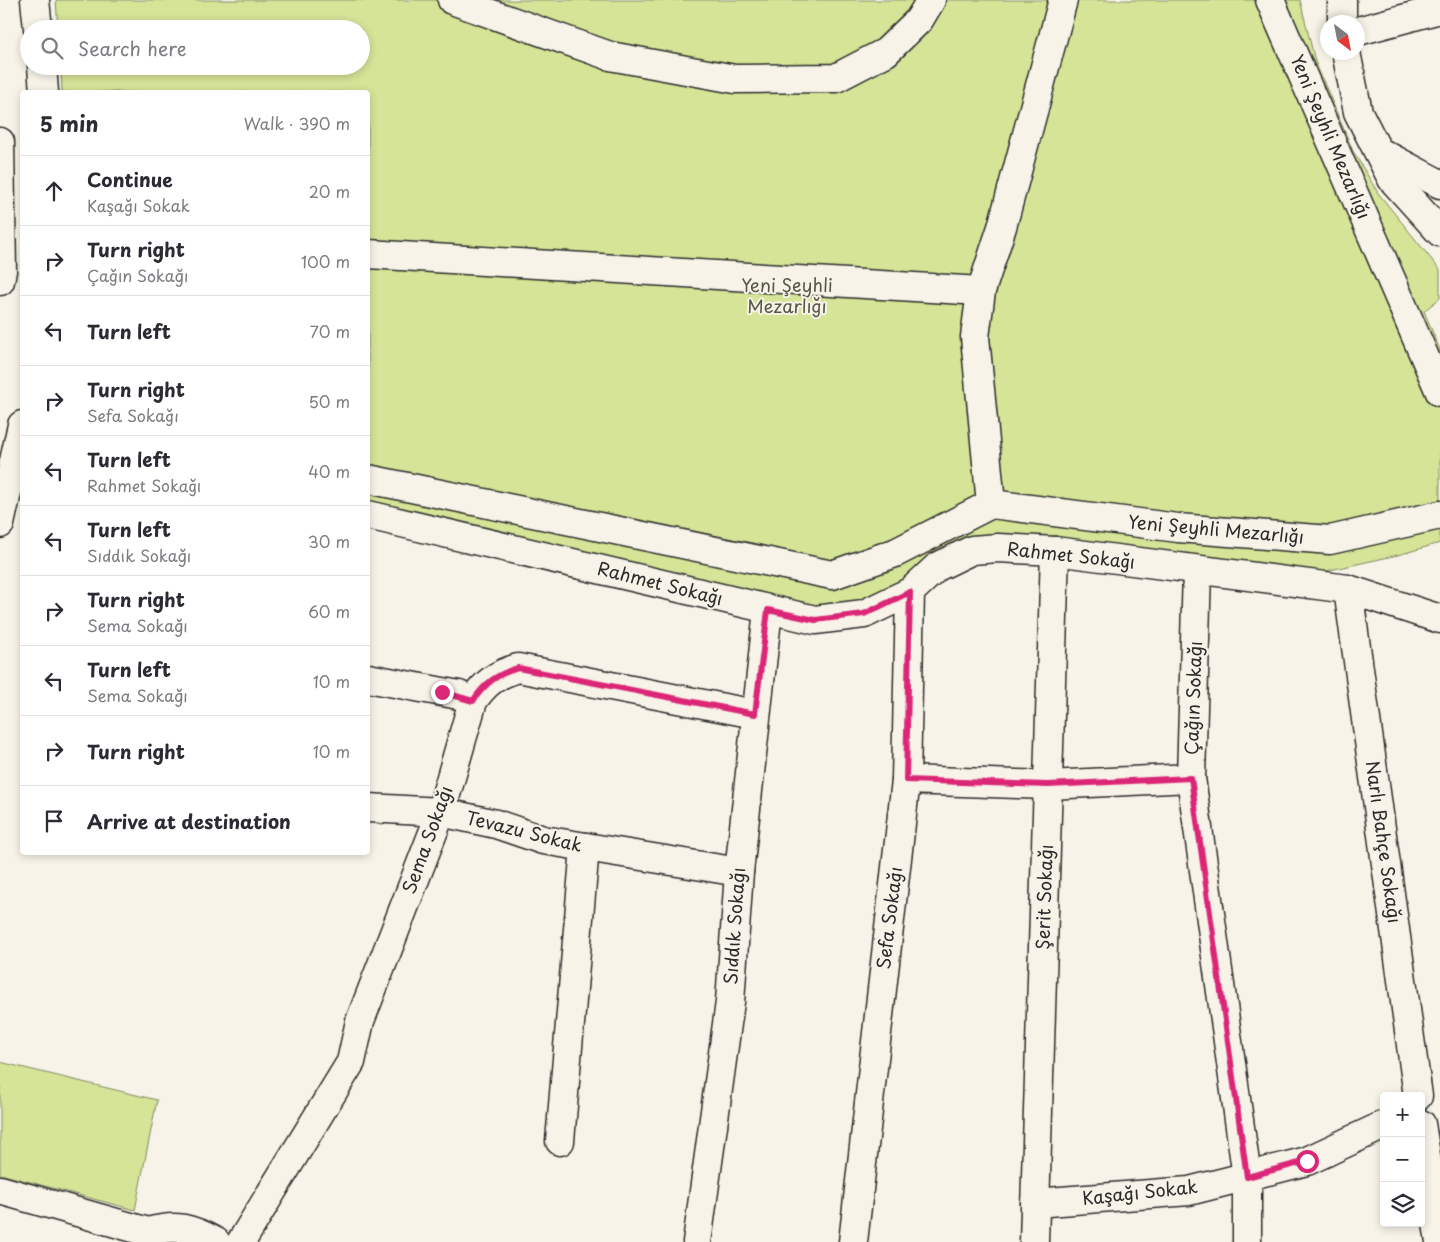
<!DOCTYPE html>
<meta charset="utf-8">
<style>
:root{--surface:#fff;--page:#f2f2f3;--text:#2b2b33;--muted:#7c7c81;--line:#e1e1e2}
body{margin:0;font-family:"Playpen Sans",sans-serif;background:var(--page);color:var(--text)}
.controls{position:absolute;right:15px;bottom:15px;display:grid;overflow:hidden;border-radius:5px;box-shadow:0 2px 8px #0003}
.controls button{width:45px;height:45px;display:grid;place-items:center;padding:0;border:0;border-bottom:1px solid var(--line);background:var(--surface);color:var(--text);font:25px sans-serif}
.compass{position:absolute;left:1320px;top:15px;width:45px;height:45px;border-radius:50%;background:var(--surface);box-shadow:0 2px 8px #0003;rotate:148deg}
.stop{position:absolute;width:15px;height:15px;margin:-11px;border:4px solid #db2777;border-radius:50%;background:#fff}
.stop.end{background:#db2777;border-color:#fff;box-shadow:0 1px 5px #0008}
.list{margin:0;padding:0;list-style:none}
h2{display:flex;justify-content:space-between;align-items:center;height:65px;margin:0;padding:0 20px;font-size:21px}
h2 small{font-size:16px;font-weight:400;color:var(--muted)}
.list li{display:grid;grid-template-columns:32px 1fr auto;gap:15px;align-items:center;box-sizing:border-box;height:70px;padding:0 20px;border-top:1px solid var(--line)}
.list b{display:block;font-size:19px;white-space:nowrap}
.list p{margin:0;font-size:16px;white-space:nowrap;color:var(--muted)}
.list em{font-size:16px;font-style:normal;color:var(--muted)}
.icon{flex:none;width:28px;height:28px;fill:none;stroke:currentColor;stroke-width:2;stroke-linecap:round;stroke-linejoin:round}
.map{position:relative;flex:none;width:1440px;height:1242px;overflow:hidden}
.search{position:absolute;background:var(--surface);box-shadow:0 2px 8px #0003;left:20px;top:20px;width:350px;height:55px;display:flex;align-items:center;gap:12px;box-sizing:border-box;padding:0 18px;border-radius:28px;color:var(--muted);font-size:19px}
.panel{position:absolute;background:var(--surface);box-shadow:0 2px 8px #0003;left:20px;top:90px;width:350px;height:765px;border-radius:5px}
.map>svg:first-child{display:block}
</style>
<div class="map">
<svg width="1440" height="1242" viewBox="0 0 1440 1242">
<rect width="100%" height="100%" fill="#f7f3e8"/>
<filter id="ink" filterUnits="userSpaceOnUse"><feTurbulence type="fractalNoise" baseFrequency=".02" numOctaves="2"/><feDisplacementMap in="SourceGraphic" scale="10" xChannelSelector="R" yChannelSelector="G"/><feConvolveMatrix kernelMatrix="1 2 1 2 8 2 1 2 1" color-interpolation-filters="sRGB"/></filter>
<g filter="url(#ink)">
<g fill="#d5e497" stroke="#808861">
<polygon points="56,0 1300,0 1315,61 1353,151 1378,193 1440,270 1440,298 1424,311 1440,350 1440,543 1398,555 1312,574 1040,541 959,540 905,580 853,606 825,607 789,602 368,502 368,92 62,92 61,66 361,66 361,29 58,29"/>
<polygon points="0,1062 157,1100 135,1210 0,1174"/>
</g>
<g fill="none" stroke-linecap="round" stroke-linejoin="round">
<defs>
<g id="minor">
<polyline points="35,0 38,29"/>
<polyline points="452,0 610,56 735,79 836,78 886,52 919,20 931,0"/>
<polyline points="1270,0 1440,392"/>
<polyline points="1342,0 1342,22"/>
<polyline points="1358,31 1440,9"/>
<polyline points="1346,52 1358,112 1392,179 1440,232"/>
<polyline points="42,66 44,92"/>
<polyline points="0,142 2,271 0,281"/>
<polyline points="1378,151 1440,184"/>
<polyline points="368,254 981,291"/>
<polyline points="368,479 832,575 895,553 991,504 1178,528 1330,540 1440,515"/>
<polyline points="991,504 975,337 981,291 1002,227 1063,0"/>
<polyline points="368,515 815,620 864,614 910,592 937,567 972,550 998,548 1055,551 1348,589 1440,619"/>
<polyline points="0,524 22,425"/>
<polyline points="1197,571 1191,778 1247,1177 1247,1242"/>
<polyline points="1348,589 1418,1096"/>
<polyline points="368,678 459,695 473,701"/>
<polyline points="906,780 1048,785 1191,778"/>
<polyline points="368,808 441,812 496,824 543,840 739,872"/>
<polyline points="1421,1124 1440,1242"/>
<polyline points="560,1141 585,847"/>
<path d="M0 1190 148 1232C177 1224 191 1228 216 1242"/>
<polyline points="1035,1203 1189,1191 1307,1161 1384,1125"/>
<path d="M241 1242 351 1062 360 1021 441 812 473 701C485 683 497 674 518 668L755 714"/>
<polyline points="697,1242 730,1002 739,872 768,610"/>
<polyline points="853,1242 906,780 910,592"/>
<polyline points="1034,1242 1055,551"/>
</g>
</defs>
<use href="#minor" stroke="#2b2b2b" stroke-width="31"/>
<use href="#minor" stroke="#f7f3e8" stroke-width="28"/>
</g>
</g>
<g fill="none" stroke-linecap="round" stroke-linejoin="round" filter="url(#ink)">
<path stroke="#db2777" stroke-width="6" d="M442 692 473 701C485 683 497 674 518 668L755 714 768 610 815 620 864 614 910 592 906 780 1048 785 1191 778 1247 1177 1307 1161"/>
</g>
<g text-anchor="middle" stroke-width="4" stroke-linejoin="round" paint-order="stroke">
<g font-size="18" fill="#2b2b2b" stroke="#f7f3e8">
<text transform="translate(1330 137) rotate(67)" y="6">Yeni Şeyhli Mezarlığı</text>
<text transform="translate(1216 530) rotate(5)" y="6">Yeni Şeyhli Mezarlığı</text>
<text transform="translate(1071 556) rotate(6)" y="6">Rahmet Sokağı</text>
<text transform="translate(660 584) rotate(14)" y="6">Rahmet Sokağı</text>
<text transform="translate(1194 698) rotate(-88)" y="6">Çağın Sokağı</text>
<text transform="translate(524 832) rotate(14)" y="6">Tevazu Sokak</text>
<text transform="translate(428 840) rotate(-70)" y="6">Sema Sokağı</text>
<text transform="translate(1383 842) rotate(82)" y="6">Narlı Bahçe Sokağı</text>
<text transform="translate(1045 897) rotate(-88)" y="6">Şerit Sokağı</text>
<text transform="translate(890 918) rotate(-83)" y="6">Sefa Sokağı</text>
<text transform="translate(735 926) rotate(-86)" y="6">Sıddık Sokağı</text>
<text transform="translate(1140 1193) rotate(-6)" y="6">Kaşağı Sokak</text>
</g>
<g font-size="18" fill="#565946" stroke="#f7f3e8">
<text x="787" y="292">Yeni Şeyhli<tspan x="787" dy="21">Mezarlığı</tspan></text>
</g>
</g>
</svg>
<div class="controls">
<button>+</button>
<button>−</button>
<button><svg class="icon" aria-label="layers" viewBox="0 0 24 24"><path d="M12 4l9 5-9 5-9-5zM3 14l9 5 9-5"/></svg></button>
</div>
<svg class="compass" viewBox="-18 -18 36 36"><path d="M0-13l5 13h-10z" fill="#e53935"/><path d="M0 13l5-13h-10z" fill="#7c7c81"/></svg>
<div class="stop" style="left:1307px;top:1161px"></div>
<div class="stop end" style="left:442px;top:692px"></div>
<div class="search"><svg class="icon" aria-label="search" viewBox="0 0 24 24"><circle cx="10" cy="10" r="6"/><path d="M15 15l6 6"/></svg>Search here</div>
<section class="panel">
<h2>5 min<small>Walk · 390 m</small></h2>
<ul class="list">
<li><svg class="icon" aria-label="ahead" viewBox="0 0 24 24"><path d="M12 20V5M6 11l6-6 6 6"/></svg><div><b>Continue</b><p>Kaşağı Sokak</p></div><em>20 m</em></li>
<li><svg class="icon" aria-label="right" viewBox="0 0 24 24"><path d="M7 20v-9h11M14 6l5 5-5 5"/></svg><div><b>Turn right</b><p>Çağın Sokağı</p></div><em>100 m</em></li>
<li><svg class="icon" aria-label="left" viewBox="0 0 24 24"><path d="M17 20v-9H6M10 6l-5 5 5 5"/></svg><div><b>Turn left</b></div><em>70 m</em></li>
<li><svg class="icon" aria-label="right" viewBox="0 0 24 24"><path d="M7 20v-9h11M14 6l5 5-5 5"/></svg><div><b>Turn right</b><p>Sefa Sokağı</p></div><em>50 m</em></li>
<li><svg class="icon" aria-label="left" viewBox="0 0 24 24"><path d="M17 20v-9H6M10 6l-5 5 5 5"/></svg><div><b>Turn left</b><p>Rahmet Sokağı</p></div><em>40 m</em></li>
<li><svg class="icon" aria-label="left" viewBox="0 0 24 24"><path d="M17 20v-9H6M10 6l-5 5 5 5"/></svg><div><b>Turn left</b><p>Sıddık Sokağı</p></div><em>30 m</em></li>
<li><svg class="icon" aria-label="right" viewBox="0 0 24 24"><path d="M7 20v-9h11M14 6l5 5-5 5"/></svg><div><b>Turn right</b><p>Sema Sokağı</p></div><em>60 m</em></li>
<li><svg class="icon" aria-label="left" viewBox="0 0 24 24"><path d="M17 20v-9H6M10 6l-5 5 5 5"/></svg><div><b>Turn left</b><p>Sema Sokağı</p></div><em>10 m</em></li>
<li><svg class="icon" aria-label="right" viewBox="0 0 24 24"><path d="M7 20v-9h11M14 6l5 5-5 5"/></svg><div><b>Turn right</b></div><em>10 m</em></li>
<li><svg class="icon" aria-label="arrive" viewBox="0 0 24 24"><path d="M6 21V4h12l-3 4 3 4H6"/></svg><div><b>Arrive at destination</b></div></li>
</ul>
</section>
</div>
